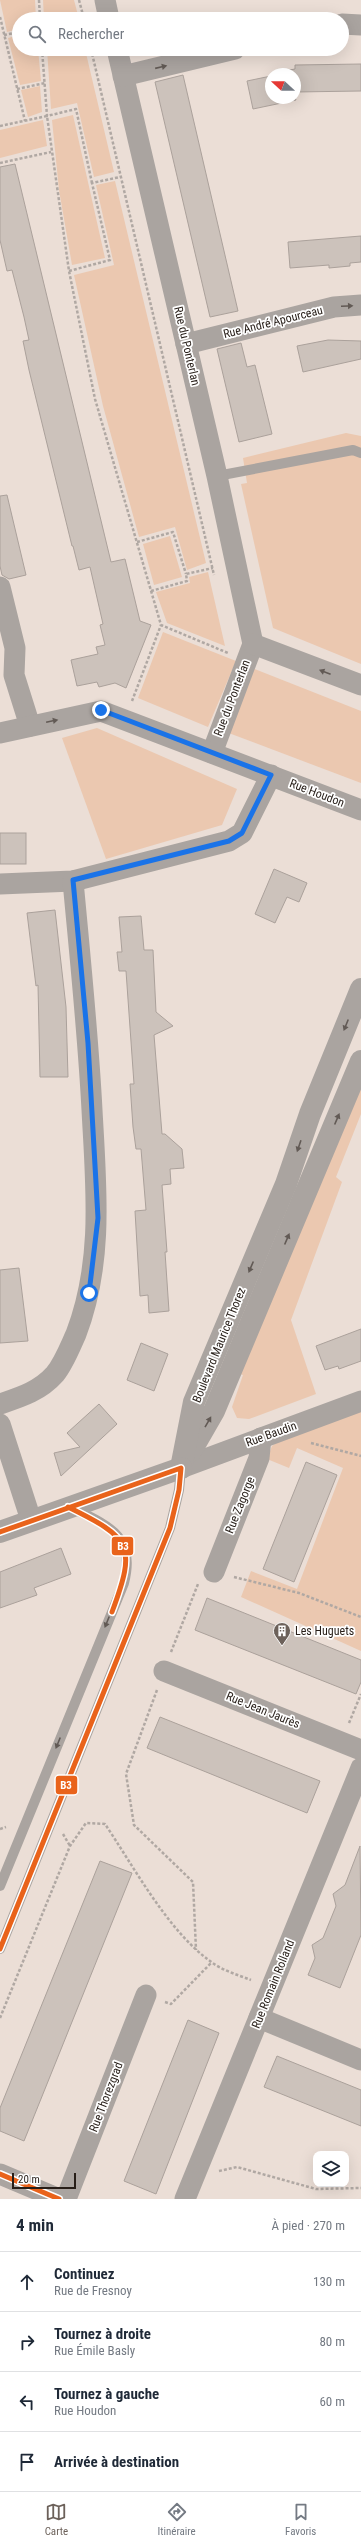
<!DOCTYPE html>
<html lang="fr">
<meta charset="utf-8">
<style>
:root{--surface:#fff;--page:#f2f2f3;--text:#1f2937;--muted:#747a83;--line:#e0e1e3;--accent:#6c615a}
body{margin:0;font-family:"Roboto Condensed",sans-serif;background:var(--page);color:var(--text)}
.controls{position:absolute;right:12px;bottom:12px;display:grid;overflow:hidden;border-radius:8px;box-shadow:0 4px 16px #0002}
.controls button{width:36px;height:36px;display:grid;place-items:center;padding:0;border:0;border-bottom:1px solid var(--line);background:var(--surface);color:var(--text);font:20px sans-serif}
.compass{position:absolute;left:265px;top:68px;width:36px;height:36px;border-radius:50%;background:var(--surface);box-shadow:0 4px 16px #0002;rotate:291deg}
.scale{position:absolute;left:12px;bottom:10px;width:64px;box-sizing:border-box;padding-left:4px;border:2px solid #271e18;border-top:0;font-size:11px;line-height:14px;white-space:nowrap;color:#271e18;-webkit-text-stroke:3px #fff;paint-order:stroke}
.stop{position:absolute;width:12px;height:12px;margin:-9px;border:3px solid #1a73e8;border-radius:50%;background:#fff}
.stop.end{background:#1a73e8;border-color:#fff;box-shadow:0 1px 4px #0008}
.list{margin:0;padding:0;list-style:none}
h2{display:flex;justify-content:space-between;align-items:center;height:52px;margin:0;padding:0 16px;font-size:17px}
h2 small{font-size:13px;font-weight:400;color:var(--muted)}
.list li{display:grid;grid-template-columns:26px 1fr auto;gap:12px;align-items:center;box-sizing:border-box;height:60px;padding:0 16px;border-top:1px solid var(--line)}
.list b{display:block;font-size:15px;white-space:nowrap}
.list p{margin:0;font-size:13px;white-space:nowrap;color:var(--muted)}
.list em{font-size:13px;font-style:normal;color:var(--muted)}
.icon{flex:none;width:22px;height:22px;fill:none;stroke:currentColor;stroke-width:2;stroke-linecap:round;stroke-linejoin:round}
.map{position:relative;flex:none;width:361px;height:2199px;overflow:hidden}
.search{position:absolute;background:var(--surface);box-shadow:0 4px 16px #0002;left:12px;right:12px;top:12px;height:44px;display:flex;align-items:center;gap:10px;box-sizing:border-box;padding:0 14px;border-radius:22px;color:var(--muted);font-size:15px}
.sheet{height:292px;background:var(--surface)}
nav{display:flex;justify-content:space-around;align-items:center;box-sizing:border-box;height:56px;border-top:1px solid var(--line);background:var(--surface);font-size:11px;color:var(--muted)}
nav a{display:grid;justify-items:center;gap:2px}
nav .on{color:var(--accent)}
.map>svg:first-child{display:block}
</style>
<div class="map">
<svg width="361" height="2199" viewBox="0 0 361 2199">
<rect width="100%" height="100%" fill="#ebded6"/>
<g fill="#ebc8b0">
<polygon points="0,0 35,0 36,19 19,19 19,29 7,32"/>
<polygon points="43,0 74,0 79,19 44,19"/>
<polygon points="19,35 19,49 38,49 41,81 20,85 8,38"/>
<polygon points="47,49 85,49 114,172 94,177 77,103 51,109"/>
<polygon points="40,86 42,112 28,117 21,90"/>
<polygon points="73,115 105,258 72,265 59,190 52,120"/>
<polygon points="43,120 47,146 0,158 0,130"/>
<polygon points="115,181 206,563 187,570 175,527 139,537 103,406 74,275 114,265 96,185"/>
<polygon points="346,433 361,436 361,664 273,628 241,484 247,483 243,458"/>
<polygon points="170,536 182,577 154,585 143,544"/>
<polygon points="208,572 225,646 167,623 156,592 190,583 189,577"/>
<polygon points="163,632 236,661 208,727 138,698"/>
<polygon points="252,668 361,711 361,783 226,732"/>
<polygon points="97,728 237,789 222,825 106,859 62,738"/>
<polygon points="361,1088 361,1114 336,1177 342,1182 291,1320 316,1394 249,1419 237,1418 232,1407 243,1375 239,1374"/>
<polygon points="361,1410 361,1651 241,1597 251,1571 297,1589 343,1468 297,1448 289,1468 267,1459 272,1446 283,1438"/>
</g>
<g fill="#ccc2bb" stroke="#aba19b">
<polygon points="361,64 361,91 295,92 295,74 279,72 295,69 295,65"/>
<polygon points="183,75 238,311 210,317 155,82"/>
<polygon points="271,76 271,98 295,97 296,100 253,109 247,81"/>
<polygon points="15,164 111,562 125,559 140,621 151,625 126,688 115,683 99,687 97,682 77,686 71,660 98,654 96,647 105,645 100,625 103,624 90,567 79,570 73,546 72,546 29,370 23,341 29,340 24,317 12,270 7,271 0,240 0,167"/>
<polygon points="361,236 361,262 350,263 350,266 329,268 329,265 290,268 288,242"/>
<polygon points="328,340 361,341 361,359 303,372 297,346"/>
<polygon points="241,343 247,367 255,365 272,434 239,442 217,349"/>
<polygon points="7,495 26,575 9,579 2,575 0,566 0,496"/>
<rect x="0" y="833" width="26" height="31"/>
<polygon points="274,869 307,883 299,902 287,897 275,923 255,914"/>
<polygon points="55,910 66,1007 68,1077 40,1077 38,985 36,986 27,913"/>
<polygon points="141,916 144,950 153,950 156,1012 173,1026 154,1035 162,1134 165,1134 182,1149 184,1168 170,1169 171,1184 162,1185 167,1252 165,1252 169,1311 149,1313 148,1295 140,1296 135,1211 146,1210 141,1149 136,1149 133,1127 130,1084 134,1084 126,971 119,971 117,952 122,952 119,917"/>
<polygon points="19,1268 28,1341 0,1343 0,1270"/>
<polygon points="361,1329 361,1361 339,1369 338,1366 325,1370 316,1346"/>
<polygon points="141,1343 168,1354 154,1391 127,1380"/>
<polygon points="99,1404 117,1424 61,1476 54,1453 80,1447 67,1433"/>
<polygon points="306,1462 337,1475 294,1582 263,1569"/>
<polygon points="61,1548 71,1574 34,1588 37,1595 0,1608 0,1572"/>
<polygon points="207,1598 361,1660 361,1682 356,1694 195,1630"/>
<polygon points="160,1717 320,1781 307,1813 147,1748"/>
<polygon points="360,1846 361,1935 340,1988 308,1975 315,1958 312,1945 323,1938 336,1906 333,1894 345,1885"/>
<polygon points="100,1861 132,1873 24,2141 0,2131 0,2108"/>
<polygon points="188,2020 219,2033 156,2194 124,2181"/>
<polygon points="277,2056 361,2090 361,2126 264,2087"/>
</g>
<g fill="none" stroke-linecap="round" stroke-linejoin="round">
<g stroke="#b0a8a3" stroke-width="2.5" stroke-dasharray="3 2" stroke-linecap="butt">
<polyline points="39,0 40,19"/>
<polyline points="79,0 84,19"/>
<polyline points="0,17 25,121"/>
<polyline points="4,35 19,32"/>
<polyline points="42,49 47,116 76,109 92,183"/>
<polyline points="91,49 214,575"/>
<polyline points="17,89 45,83"/>
<polyline points="0,126 47,116 69,271 95,399 161,625 228,653"/>
<polyline points="0,163 51,152"/>
<polyline points="69,271 110,260 92,183 120,177"/>
<polyline points="137,542 173,532 186,574"/>
<polyline points="151,591 187,581 186,574 213,568"/>
<polyline points="132,701 161,625"/>
<polyline points="311,1443 361,1456"/>
<polyline points="234,1577 299,1593 361,1617"/>
<polyline points="171,1652 198,1584"/>
<polyline points="157,1690 126,1774 134,1825 193,1882 196,1950"/>
<polyline points="349,1723 361,1694"/>
<polyline points="0,1829 6,1827"/>
<polyline points="63,1834 70,1846"/>
<polyline points="165,2002 171,2004 211,1963"/>
<path d="M0 2018 70 1846 86 1823 105 1824C134 1867 168 1931 210 1961 221 1970 238 1975 251 1980"/>
<polyline points="219,2171 237,2167 316,2189 361,2188"/>
</g>
<g stroke="#aaa4a0" stroke-width="10">
<polyline points="217,476 353,450 361,453"/>
<path d="M0 1886 124 1583C136 1536 109 1526 72 1508"/>
<polyline points="0,1949 170,1528 179,1490 181,1468"/>
</g>
<g stroke="#aaa4a0" stroke-width="21">
<polyline points="105,0 109,19"/>
<polyline points="342,24 361,25"/>
<polyline points="117,49 217,476 253,644 212,753"/>
<polyline points="123,76 235,49"/>
<polyline points="186,344 334,307 361,305"/>
<polyline points="0,587 15,648 14,675 30,726"/>
<polyline points="253,644 361,685"/>
<polyline points="0,733 101,711 361,810"/>
<polyline points="0,884 73,881 229,841 242,833 271,775"/>
<path d="M0 1404C21 1397 40 1391 55 1374 64 1363 70 1347 76 1334 104 1261 96 1186 92 1110 88 1033 80 957 73 881"/>
<polyline points="0,1424 31,1520"/>
<polyline points="181,1468 361,1401"/>
<polyline points="214,1572 259,1458 261,1438"/>
<polyline points="164,1671 361,1750"/>
<polyline points="259,2018 361,2060"/>
<polyline points="0,2174 59,2199"/>
<polyline points="66,2199 146,1995"/>
<polyline points="185,2199 361,1768"/>
</g>
<g stroke="#aaa4a0" stroke-width="22">
<polyline points="191,1451 214,1411 361,1061"/>
<polyline points="181,1468 194,1402 286,1184 310,1114 361,989"/>
<polyline points="0,1532 181,1468"/>
</g>
<defs>
<g id="bus-1">
<path d="M68 1507C131 1538 137 1545 112 1612"/>
<polyline points="0,1532 181,1468 179,1490 170,1528 0,1949"/>
<polyline points="0,2174 59,2199"/>
</g>
</defs>
<use href="#bus-1" stroke="#fff" stroke-width="8"/>
<use href="#bus-1" stroke="#e9631b" stroke-width="5"/>
</g>
<defs><path id="oneway-solid" d="M-6-.8H1V-3.2L6.5 0L1 3.2V.8H-6Z"/></defs>
<g fill="#625a55">
<use href="#oneway-solid" transform="translate(161 67) rotate(-13)"/>
<use href="#oneway-solid" transform="translate(347 306) rotate(-2)"/>
<use href="#oneway-solid" transform="translate(325 672) rotate(-159)"/>
<use href="#oneway-solid" transform="translate(52 721) rotate(-12)"/>
<use href="#oneway-solid" transform="translate(346 1025) rotate(112)"/>
<use href="#oneway-solid" transform="translate(337 1119) rotate(-67)"/>
<use href="#oneway-solid" transform="translate(299 1146) rotate(109)"/>
<use href="#oneway-solid" transform="translate(287 1239) rotate(-67)"/>
<use href="#oneway-solid" transform="translate(251 1267) rotate(113)"/>
<use href="#oneway-solid" transform="translate(208 1422) rotate(-60)"/>
<use href="#oneway-solid" transform="translate(107 1622) rotate(112)"/>
<use href="#oneway-solid" transform="translate(58 1743) rotate(112)"/>
</g>
<g fill="none" stroke-linecap="round" stroke-linejoin="round">
<polyline stroke="#1a73e8" stroke-width="5" points="89,1293 98,1218 88,1043 73,880 229,841 242,833 271,775 101,710"/>
</g>
<defs>
<symbol id="building-pin" viewBox="-11 -11 22 30"><path d="M0 17L-7.5 6A9.5 9.5 0 1 1 7.5 6Z" fill="#6c615a" stroke="#fff"/><path d="M-4-6H4V6H1V3H-1V6H-4ZM-2.5-4.3h1.7v1.8h-1.7ZM.8-4.3h1.7v1.8H.8ZM-2.5-1h1.7V.8h-1.7ZM.8-1h1.7V.8H.8Z" fill="#fff"/></symbol>
</defs>
<g fill-rule="evenodd">
<use href="#building-pin" x="272" y="1621" width="20" height="27"/>
</g>
<g text-anchor="middle" stroke-width="3.5" stroke-linejoin="round" paint-order="stroke">
<g font-size="12" fill="#271e18" stroke="#fff">
<text transform="translate(273 322) rotate(-14)" y="4">Rue André Apourceau</text>
<text transform="translate(187 346) rotate(77)" y="4">Rue du Ponterlan</text>
<text transform="translate(232 698) rotate(-69)" y="4">Rue du Ponterlan</text>
<text transform="translate(317 793) rotate(21)" y="4">Rue Houdon</text>
<text transform="translate(219 1345) rotate(-68)" y="4">Boulevard Maurice Thorez</text>
<text transform="translate(271 1434) rotate(-20)" y="4">Rue Baudin</text>
<text transform="translate(240 1505) rotate(-68)" y="4">Rue Zagorge</text>
<text transform="translate(263 1710) rotate(22)" y="4">Rue Jean Jaurès</text>
<text transform="translate(273 1984) rotate(-68)" y="4">Rue Romain Rolland</text>
<text transform="translate(106 2097) rotate(-69)" y="4">Rue Thorezgrad</text>
</g>
<g font-size="12" fill="#271e18" stroke="#fff" text-anchor="start">
<text x="295" y="1635">Les Huguets</text>
</g>
</g>
<g stroke="#fff" stroke-width="1.5">
<rect x="111" y="1536" width="23" height="20" rx="4" fill="#e9631b"/>
<rect x="55" y="1775" width="23" height="20" rx="4" fill="#e9631b"/>
</g>
<g font-size="11" text-anchor="middle" font-weight="bold" fill="#fff">
<text x="123" y="1550">B3</text>
<text x="66" y="1789">B3</text>
</g>
</svg>
<div class="controls">
<button><svg class="icon" aria-label="layers" viewBox="0 0 24 24"><path d="M12 4l9 5-9 5-9-5zM3 14l9 5 9-5"/></svg></button>
</div>
<svg class="compass" viewBox="-18 -18 36 36"><path d="M0-13l5 13h-10z" fill="#e53935"/><path d="M0 13l5-13h-10z" fill="#747a83"/></svg>
<div class="scale">20 m</div>
<div class="stop" style="left:89px;top:1293px"></div>
<div class="stop end" style="left:101px;top:710px"></div>
<div class="search"><svg class="icon" aria-label="search" viewBox="0 0 24 24"><circle cx="10" cy="10" r="6"/><path d="M15 15l6 6"/></svg>Rechercher</div>
</div>
<section class="sheet">
<h2>4 min<small>À pied · 270 m</small></h2>
<ul class="list">
<li><svg class="icon" aria-label="ahead" viewBox="0 0 24 24"><path d="M12 20V5M6 11l6-6 6 6"/></svg><div><b>Continuez</b><p>Rue de Fresnoy</p></div><em>130 m</em></li>
<li><svg class="icon" aria-label="right" viewBox="0 0 24 24"><path d="M7 20v-9h11M14 6l5 5-5 5"/></svg><div><b>Tournez à droite</b><p>Rue Émile Basly</p></div><em>80 m</em></li>
<li><svg class="icon" aria-label="left" viewBox="0 0 24 24"><path d="M17 20v-9H6M10 6l-5 5 5 5"/></svg><div><b>Tournez à gauche</b><p>Rue Houdon</p></div><em>60 m</em></li>
<li><svg class="icon" aria-label="arrive" viewBox="0 0 24 24"><path d="M6 21V4h12l-3 4 3 4H6"/></svg><div><b>Arrivée à destination</b></div></li>
</ul>
</section>
<nav>
<a class="on"><svg class="icon" aria-label="map" viewBox="0 0 24 24"><path d="M3 6l6-2 6 2 6-2v14l-6 2-6-2-6 2zM9 4v14M15 6v14"/></svg>Carte</a>
<a><svg class="icon" aria-label="directions" viewBox="0 0 24 24"><path d="M12 3l9 9-9 9-9-9zM9 14v-3h6M13 9l2 2-2 2"/></svg>Itinéraire</a>
<a><svg class="icon" aria-label="saved" viewBox="0 0 24 24"><path d="M7 4h10v16l-5-4-5 4z"/></svg>Favoris</a>
</nav>
